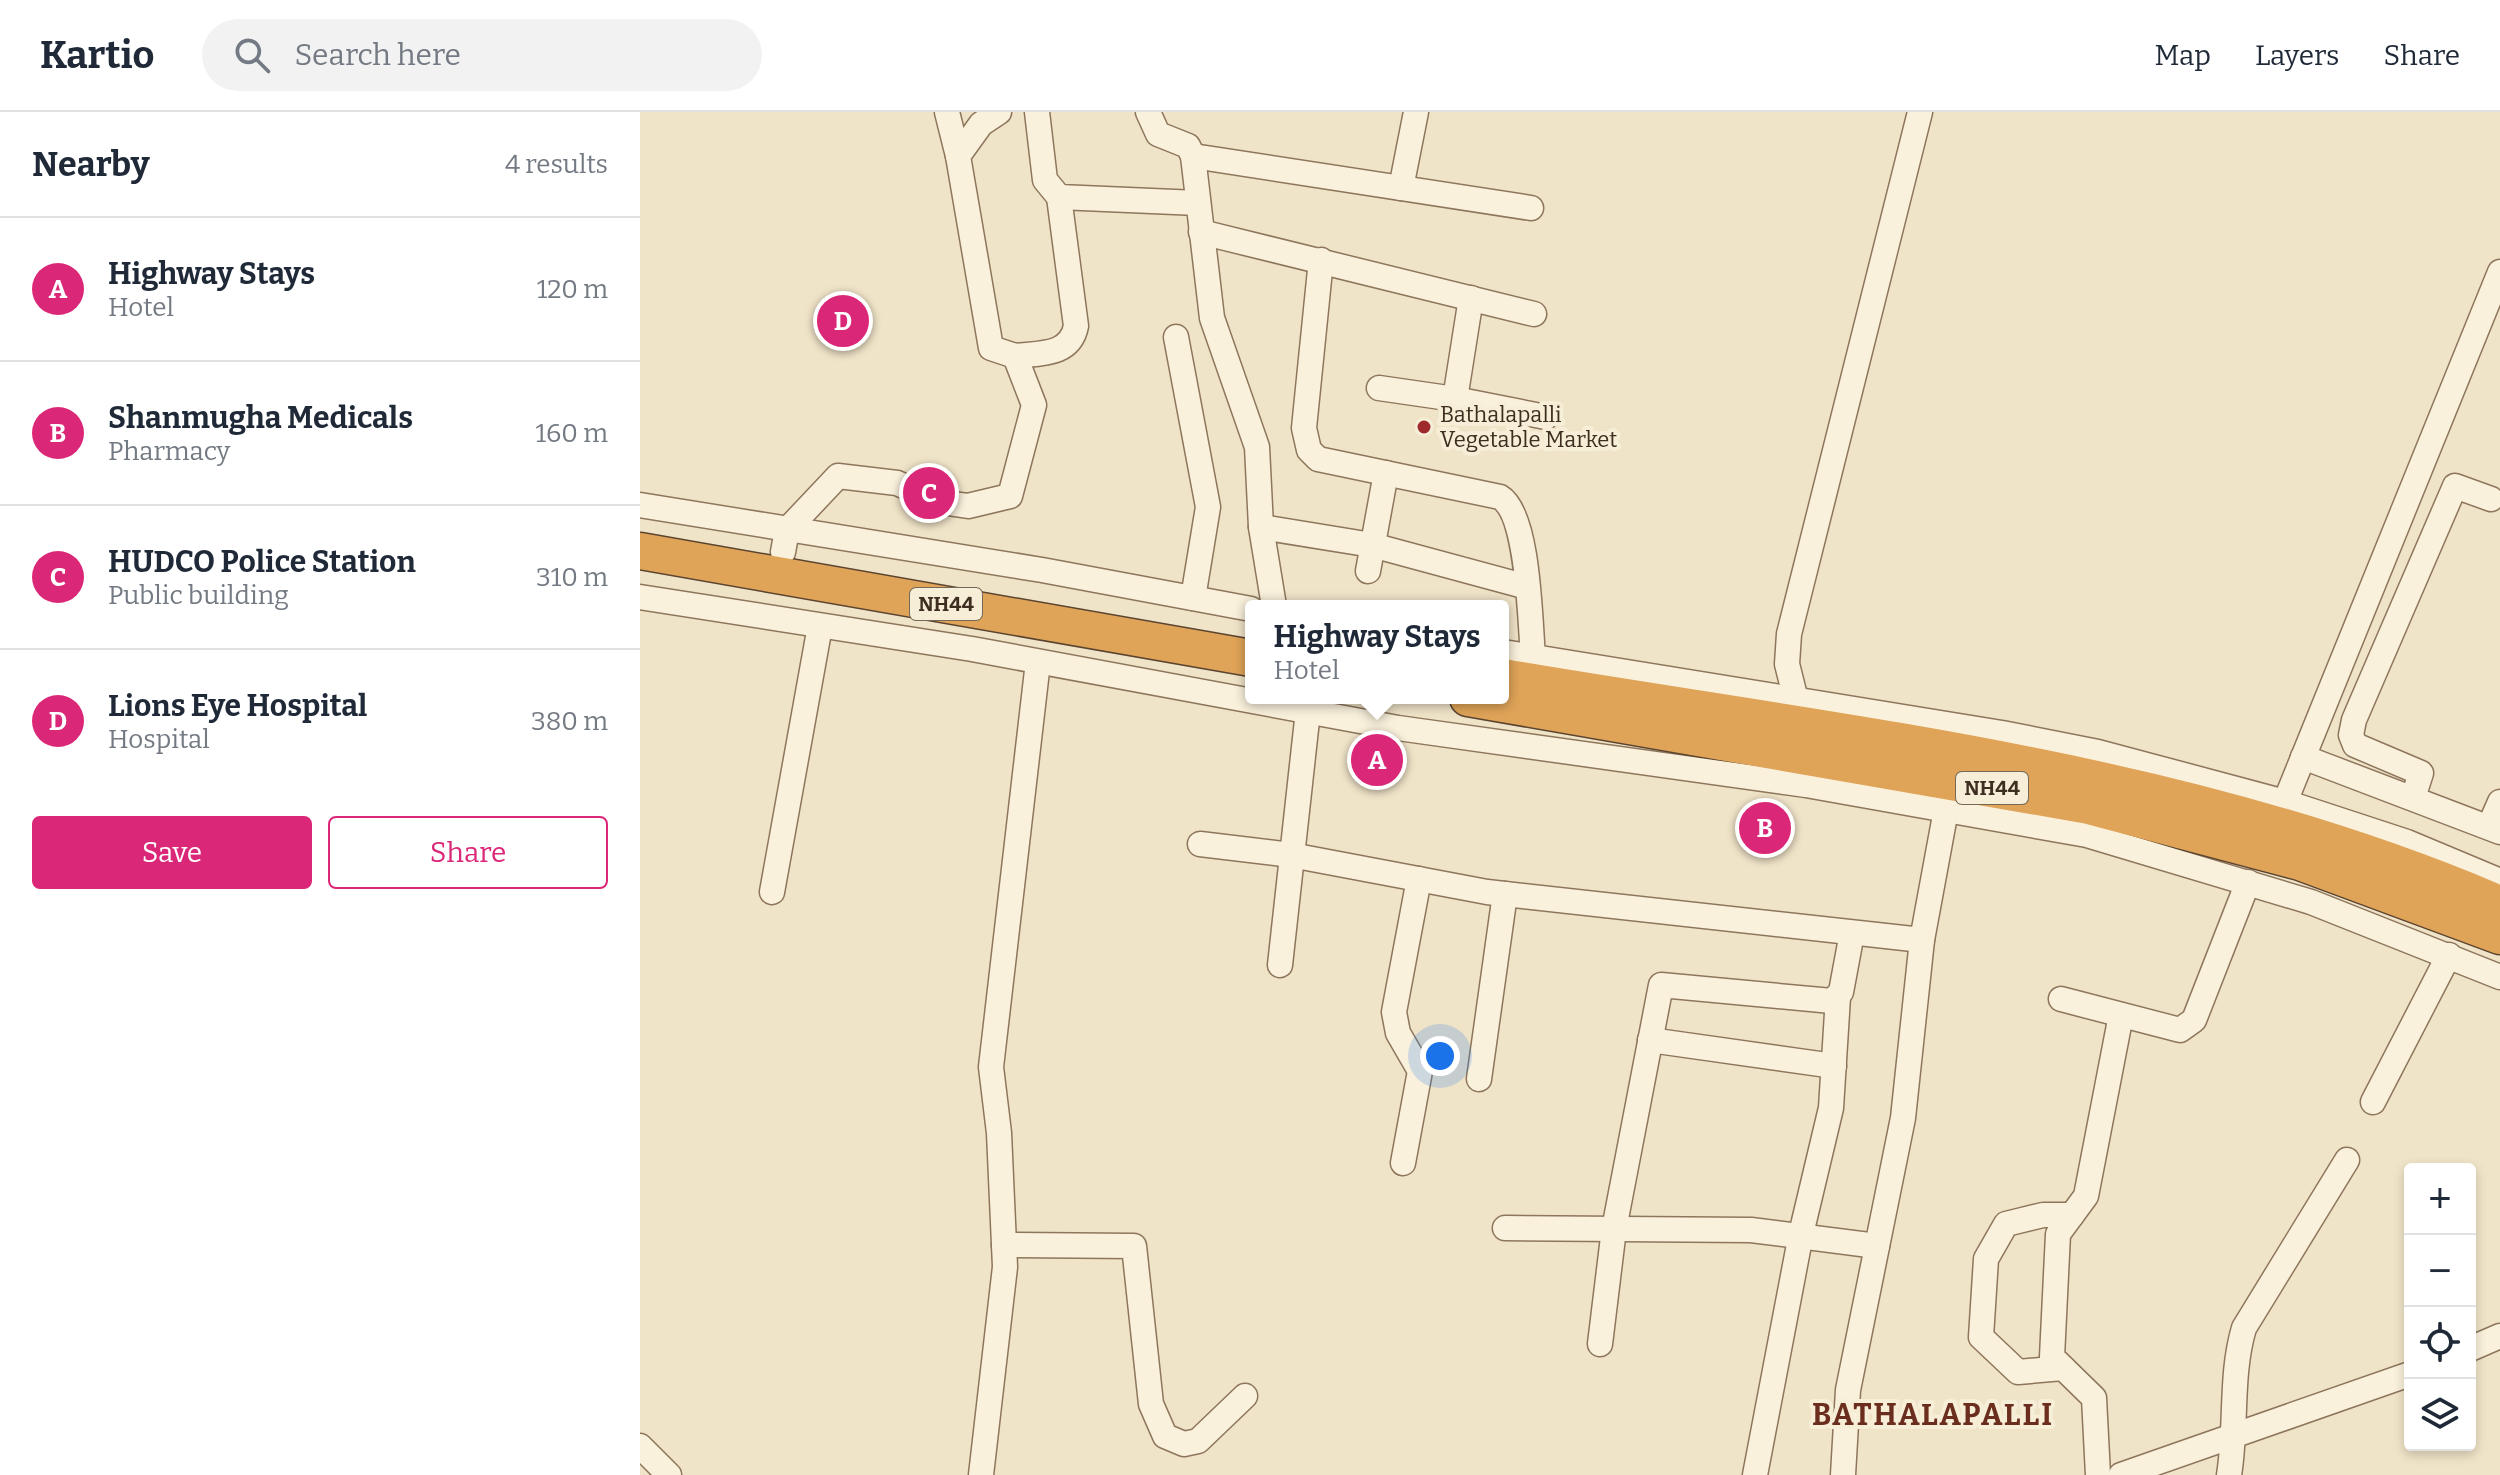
<!DOCTYPE html>
<meta charset="utf-8">
<style>
:root{--surface:#fff;--page:#f2f2f3;--text:#1f2937;--muted:#747a83;--line:#e0e1e3;--accent:#db2777}
body{margin:0;font-family:Bitter,serif;background:var(--page);color:var(--text)}
.controls{position:absolute;right:24px;bottom:24px;display:grid;overflow:hidden;border-radius:8px;box-shadow:0 4px 12px #0003}
.controls button{width:72px;height:72px;display:grid;place-items:center;padding:0;border:0;border-bottom:2px solid var(--line);background:var(--surface);color:var(--text);font:40px sans-serif}
.you{position:absolute;left:800px;top:944px;width:28px;height:28px;margin:-20px;border:6px solid #fff;border-radius:50%;background:#1a73e8;box-shadow:0 0 0 12px #1a73e833}
.badge{display:grid;place-items:center;width:52px;height:52px;border-radius:50%;background:var(--accent);color:#fff;font-size:26px;font-weight:700}
.pin{position:absolute;translate:-50% -50%;border:4px solid #fff;box-shadow:0 2px 8px #0006}
.popup{position:absolute;left:605px;top:488px;width:264px;height:104px;box-sizing:border-box;display:grid;place-content:center;border-radius:8px;background:var(--surface);filter:drop-shadow(0 2px 6px #0005);font-size:26px;white-space:nowrap;color:var(--muted)}
.popup b{font-size:30px;color:var(--text)}
.popup::after{content:'';position:absolute;left:50%;top:100%;margin-left:-16px;border:16px solid transparent;border-top-color:var(--surface)}
.list{margin:0;padding:0;list-style:none}
h2{display:flex;justify-content:space-between;align-items:center;height:104px;margin:0;padding:0 32px;font-size:34px}
h2 small{font-size:26px;font-weight:400;color:var(--muted)}
.list li{display:grid;grid-template-columns:52px 1fr auto;gap:24px;align-items:center;box-sizing:border-box;height:144px;padding:0 32px;border-top:2px solid var(--line)}
.list b{display:block;font-size:30px;white-space:nowrap}
.list p{margin:0;font-size:26px;white-space:nowrap;color:var(--muted)}
.list em{font-size:26px;font-style:normal;color:var(--muted)}
.actions{display:flex;gap:16px;padding:24px 32px}
.actions a{flex:1;padding:18px 0;border:2px solid var(--accent);border-radius:8px;text-align:center;font-size:28px;color:var(--accent)}
.actions .main{background:var(--accent);color:#fff}
.icon{flex:none;width:44px;height:44px;fill:none;stroke:currentColor;stroke-width:2;stroke-linecap:round;stroke-linejoin:round}
.map{position:relative;flex:none;width:1860px;height:1363px;overflow:hidden}
header{display:flex;align-items:center;gap:48px;box-sizing:border-box;height:112px;padding:0 40px;background:var(--surface);border-bottom:2px solid var(--line)}
header strong{font-size:38px}
nav{display:flex;gap:44px;margin-inline-start:auto;font-size:28px}
.search{width:560px;height:72px;background:var(--page);display:flex;align-items:center;gap:20px;box-sizing:border-box;padding:0 28px;border-radius:44px;color:var(--muted);font-size:30px}
main{display:flex}
aside{flex:1;background:var(--surface)}
.map>svg:first-child{display:block}
</style>
<header>
<strong>Kartio</strong>
<div class="search"><svg class="icon" aria-label="search" viewBox="0 0 24 24"><circle cx="10" cy="10" r="6"/><path d="M15 15l6 6"/></svg>Search here</div>
<nav><a>Map</a><a>Layers</a><a>Share</a></nav>
</header>
<main>
<aside>
<h2>Nearby<small>4 results</small></h2>
<ul class="list">
<li><span class="badge">A</span><div><b>Highway Stays</b><p>Hotel</p></div><em>120 m</em></li>
<li><span class="badge">B</span><div><b>Shanmugha Medicals</b><p>Pharmacy</p></div><em>160 m</em></li>
<li><span class="badge">C</span><div><b>HUDCO Police Station</b><p>Public building</p></div><em>310 m</em></li>
<li><span class="badge">D</span><div><b>Lions Eye Hospital</b><p>Hospital</p></div><em>380 m</em></li>
</ul>
<div class="actions"><a class="main">Save</a><a>Share</a></div>
</aside>
<div class="map">
<svg width="1860" height="1363" viewBox="0 0 1860 1363">
<rect width="100%" height="100%" fill="#f0e4c8"/>
<g fill="none" stroke-linecap="round" stroke-linejoin="round">
<defs>
<g id="minor">
<polyline points="307,0 318,44"/>
<polyline points="397,0 405,68 419,85 558,91"/>
<polyline points="508,0 518,22 548,34 553,44 572,206 617,335 621,415 634,494"/>
<polyline points="553,44 891,96"/>
<polyline points="761,76 776,0"/>
<polyline points="561,120 894,202"/>
<path d="M681 148 664 316 669 338 678 347 860 385C889 402 890 511 893 545"/>
<polyline points="831,186 815,287 906,305"/>
<polyline points="536,225 568,395 553,486"/>
<path d="M375 244C400 241 430 244 436 214L419 85"/>
<polyline points="739,276 815,287"/>
<polyline points="0,393 402,458 611,497"/>
<polyline points="621,415 732,433 887,475"/>
<polyline points="143,440 147,418 198,364 257,371 301,390 328,394 370,384 394,293 375,244 351,236 318,44 341,12 359,0"/>
<polyline points="728,459 746,361"/>
<polyline points="0,485 332,537 758,616 1166,673 1447,723 1671,790 1860,865"/>
<polyline points="863,540 1362,621 1458,640 1645,690 1767,730 1860,769"/>
<polyline points="1159,600 1147,552 1149,522 1280,0"/>
<polyline points="1663,645 1860,720"/>
<polyline points="1773,686 1781,661 1715,633 1711,623 1714,608 1815,374 1851,387"/>
<polyline points="1645,690 1860,160"/>
<polyline points="1849,715 1860,690"/>
<polyline points="560,732 651,743 847,780 1282,828"/>
<polyline points="132,780 180,514"/>
<polyline points="640,853 668,599"/>
<polyline points="1421,887 1540,918 1554,908 1608,770"/>
<polyline points="1010,928 1194,954"/>
<polyline points="839,967 865,782"/>
<polyline points="1733,990 1809,843"/>
<polyline points="763,1051 780,959 758,921 754,900 779,767"/>
<polyline points="865,1116 1111,1118 1237,1134"/>
<polyline points="364,1133 494,1134 511,1292 525,1324 544,1332 558,1329 605,1284"/>
<polyline points="960,1232 974,1117 1021,873 1192,889 1201,880 1212,821"/>
<polyline points="1830,1237 1860,1224"/>
<polyline points="1423,1256 1378,1260 1341,1225 1346,1147 1366,1112 1403,1103 1432,1103"/>
<polyline points="0,1334 29,1363"/>
<polyline points="341,1363 365,1155 359,1021 351,955 398,550"/>
<polyline points="1115,1363 1161,1122 1191,996 1198,885"/>
<polyline points="1203,1363 1208,1278 1263,1006 1282,828 1306,698"/>
<polyline points="1458,1363 1454,1286 1412,1245 1418,1122 1446,1084 1481,903"/>
<polyline points="1481,1363 1770,1262"/>
<path d="M1589 1363C1597 1314 1590 1263 1604 1216L1707 1048"/>
</g>
<g id="highway">
<polyline points="0,439 611,546"/>
<path d="M863 565C1199 622 1544 656 1860 792"/>
<polyline points="828,586 1449,694 1660,750 1860,824"/>
</g>
</defs>
<use href="#minor" stroke="#8d765c" stroke-width="27"/>
<use href="#highway" stroke="#5b4430" stroke-width="39"/>
<use href="#minor" stroke="#faf1dc" stroke-width="24"/>
<use href="#highway" stroke="#e0a458" stroke-width="36"/>
</g>
<circle fill="#9e2a2b" stroke="#f7eed8" stroke-width="3" cx="784" cy="315" r="8"/>
<g text-anchor="middle" stroke-width="8" stroke-linejoin="round" paint-order="stroke">
<g fill="#f7eed8" stroke="#756857" stroke-width="2">
<rect x="270" y="476" width="72" height="32" rx="6"/>
<rect x="1316" y="660" width="72" height="32" rx="6"/>
</g>
<g font-size="20" font-weight="bold" fill="#3d2e20">
<text x="306" y="499">NH44</text>
<text x="1352" y="683">NH44</text>
</g>
<g font-size="22" fill="#3d2e20" stroke="#f7eed8" text-anchor="start">
<text x="800" y="310">Bathalapalli<tspan x="800" dy="25">Vegetable Market</tspan></text>
</g>
<g font-size="30" font-weight="bold" letter-spacing="2" fill="#6b2e1e" stroke="#f7eed8">
<text x="1293" y="1313">BATHALAPALLI</text>
</g>
</g>
</svg>
<div class="controls">
<button>+</button>
<button>−</button>
<button><svg class="icon" aria-label="locate" viewBox="0 0 24 24"><circle cx="12" cy="12" r="6"/><path d="M12 2v4M12 18v4M2 12h4M18 12h4"/></svg></button>
<button><svg class="icon" aria-label="layers" viewBox="0 0 24 24"><path d="M12 4l9 5-9 5-9-5zM3 14l9 5 9-5"/></svg></button>
</div>
<div class="you"></div>
<div class="pin badge" style="left:737px;top:648px">A</div>
<div class="popup"><b>Highway Stays</b>Hotel</div>
<div class="pin badge" style="left:1125px;top:716px">B</div>
<div class="pin badge" style="left:289px;top:381px">C</div>
<div class="pin badge" style="left:203px;top:209px">D</div>
</div>
</main>
